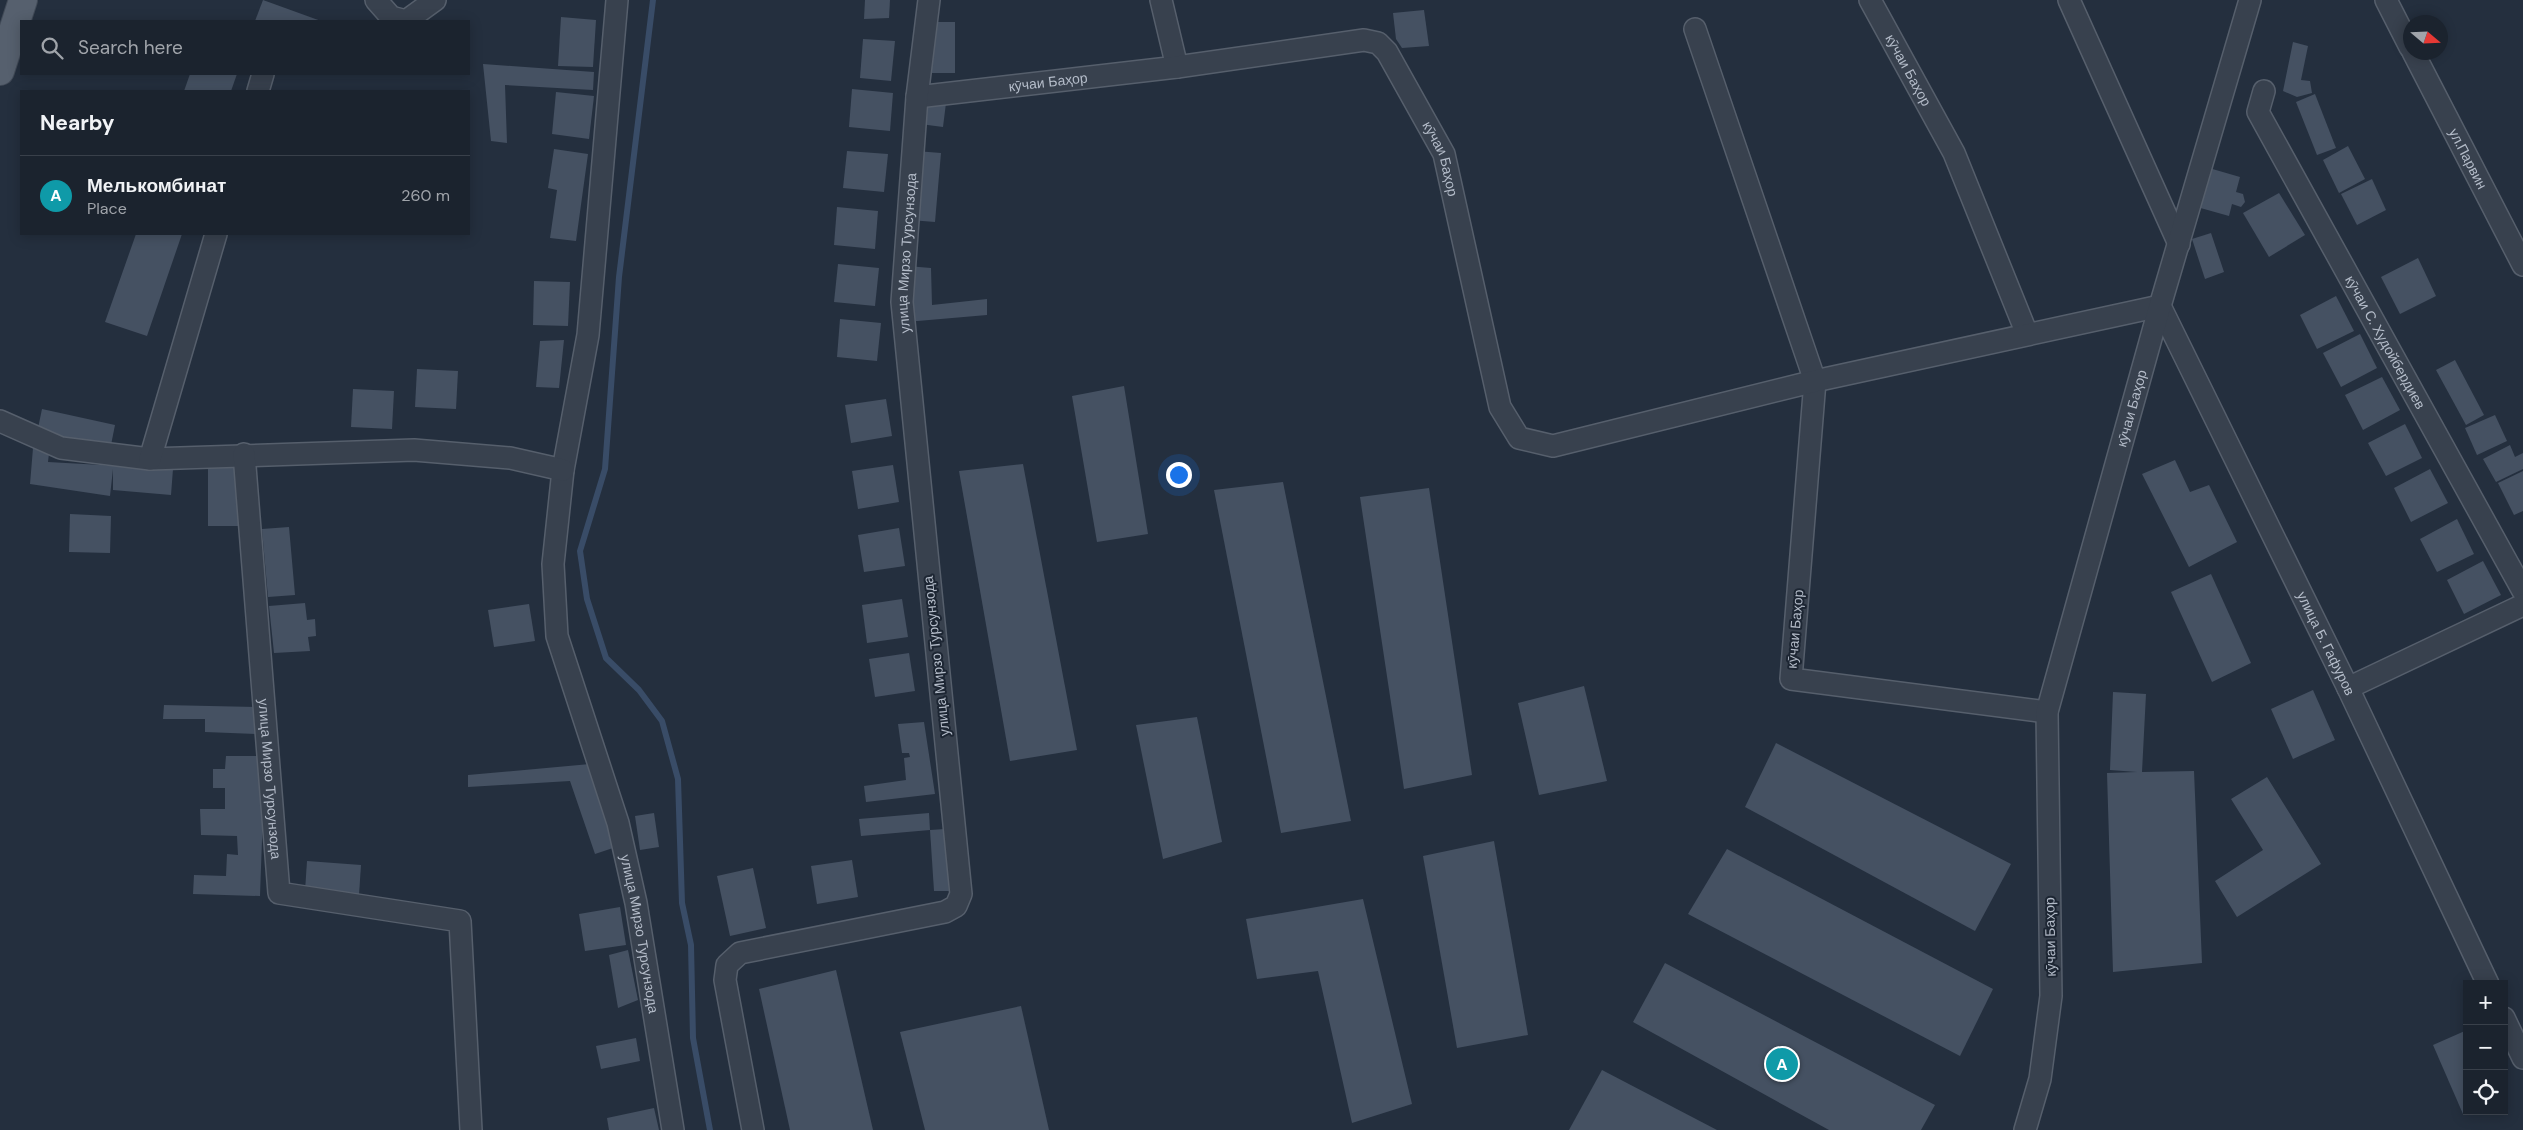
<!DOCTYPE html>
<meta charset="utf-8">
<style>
:root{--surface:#1b232e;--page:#242b36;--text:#f1f3f6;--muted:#a0a4aa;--line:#39404a;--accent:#2563eb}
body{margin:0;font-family:"DM Sans",sans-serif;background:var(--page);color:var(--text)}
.controls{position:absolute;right:15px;bottom:15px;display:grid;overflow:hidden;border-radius:0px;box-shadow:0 2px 12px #0003}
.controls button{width:45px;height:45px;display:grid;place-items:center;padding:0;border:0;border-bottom:1px solid var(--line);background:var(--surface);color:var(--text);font:25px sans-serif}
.compass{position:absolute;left:2403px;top:15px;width:45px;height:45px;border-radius:50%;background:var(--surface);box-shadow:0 2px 12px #0003;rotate:109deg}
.you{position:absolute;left:1178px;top:474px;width:18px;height:18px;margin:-12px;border:4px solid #fff;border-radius:50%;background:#1a73e8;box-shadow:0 0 0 8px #1a73e833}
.badge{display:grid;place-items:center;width:32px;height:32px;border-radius:50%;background:var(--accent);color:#fff;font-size:16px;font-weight:700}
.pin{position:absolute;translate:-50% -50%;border:2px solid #fff;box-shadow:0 1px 5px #0006}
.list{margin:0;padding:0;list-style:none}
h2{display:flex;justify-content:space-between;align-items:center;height:65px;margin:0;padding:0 20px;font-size:21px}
h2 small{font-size:16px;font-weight:400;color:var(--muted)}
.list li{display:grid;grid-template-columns:32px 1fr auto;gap:15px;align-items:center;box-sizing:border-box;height:80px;padding:0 20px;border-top:1px solid var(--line)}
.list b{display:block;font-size:19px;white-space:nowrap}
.list p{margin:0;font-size:16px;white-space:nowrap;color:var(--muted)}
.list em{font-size:16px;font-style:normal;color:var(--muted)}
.icon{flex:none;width:28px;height:28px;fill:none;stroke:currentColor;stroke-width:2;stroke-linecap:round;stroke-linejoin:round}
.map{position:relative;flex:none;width:2523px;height:1130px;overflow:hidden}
.search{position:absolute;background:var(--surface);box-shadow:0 2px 12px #0003;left:20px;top:20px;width:450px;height:55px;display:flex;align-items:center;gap:12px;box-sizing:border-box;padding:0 18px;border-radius:0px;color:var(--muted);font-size:19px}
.panel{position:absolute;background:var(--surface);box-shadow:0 2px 12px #0003;left:20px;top:90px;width:450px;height:145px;border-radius:0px}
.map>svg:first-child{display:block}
</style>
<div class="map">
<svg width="2523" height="1130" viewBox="0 0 2523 1130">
<rect width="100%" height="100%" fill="#242f3e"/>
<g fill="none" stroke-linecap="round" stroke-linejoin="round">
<polyline stroke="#394c67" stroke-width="6" points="653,0 619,277 605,469 580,551 587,599 606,658 639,690 662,721 678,779 682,903 691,945 693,1038 710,1130"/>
</g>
<g fill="#455162">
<polygon points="263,0 321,21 255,21"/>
<polygon points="865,0 890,0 889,18 864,19"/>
<polygon points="1424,10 1429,46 1402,48 1396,39 1393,13"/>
<polygon points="561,17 596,20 593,67 558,66"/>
<rect x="929" y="22" width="26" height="51"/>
<polygon points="863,39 895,41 891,81 860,78"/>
<polygon points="2293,42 2308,46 2301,80 2310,81 2312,93 2297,97 2283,91"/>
<polygon points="483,64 594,72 593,90 505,85 507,143 491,141"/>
<polygon points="190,74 237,74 231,91 184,91"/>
<polygon points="852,89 893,93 890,131 849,127"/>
<polygon points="556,92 594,96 589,139 552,134"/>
<polygon points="2315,94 2336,148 2317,155 2296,102"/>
<polygon points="924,100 946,103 943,127 920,124"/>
<polygon points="2348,146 2365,179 2339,193 2323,160"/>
<polygon points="554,149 588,154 576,241 550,238 557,190 548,188"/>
<polygon points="847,151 888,154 884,192 843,188"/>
<polygon points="916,151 941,153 935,222 910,220"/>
<polygon points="2209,168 2240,177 2236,192 2243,194 2245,202 2241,207 2232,204 2229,216 2197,207"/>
<polygon points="2372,179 2386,210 2357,225 2341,194"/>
<polygon points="2279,193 2305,235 2269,257 2243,213"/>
<polygon points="837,207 878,211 875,249 834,245"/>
<polygon points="2211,233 2224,272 2205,279 2192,239"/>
<polygon points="136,234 182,234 147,336 105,322"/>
<polygon points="2418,258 2436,296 2400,314 2381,277"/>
<polygon points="838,264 879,268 875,306 834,302"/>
<polygon points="907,266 931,268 932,305 987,299 987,315 906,322"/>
<polygon points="534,281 570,282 568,326 533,325"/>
<polygon points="2336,296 2354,331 2317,349 2300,315"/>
<polygon points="840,319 881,323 877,361 837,357"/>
<polygon points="2360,334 2377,368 2341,387 2323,353"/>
<polygon points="564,340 559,388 536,387 540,341"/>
<polygon points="2455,360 2484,415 2466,425 2436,370"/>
<polygon points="417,369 458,371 456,409 415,407"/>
<polygon points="2382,377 2400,410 2363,430 2345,395"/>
<polygon points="1124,386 1148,534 1097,542 1072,396"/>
<polygon points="353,389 394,391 392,429 351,427"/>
<polygon points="886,399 892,436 851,443 845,405"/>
<polygon points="42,409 115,425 110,450 37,433"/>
<polygon points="2495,415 2507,441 2477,455 2465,428"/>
<polygon points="2405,424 2422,458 2386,476 2368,443"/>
<polygon points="2510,445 2515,457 2523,453 2523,469 2496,482 2483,459"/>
<polygon points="33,448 49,453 48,462 173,469 171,495 113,490 113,469 110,496 30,484"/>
<polygon points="2175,460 2190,492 2209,485 2237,542 2189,567 2142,474"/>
<polygon points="1023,464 1077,750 1010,761 959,471"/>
<polygon points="893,465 899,502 858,509 852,471"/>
<polygon points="208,468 242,468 241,526 208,526"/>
<polygon points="2430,469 2448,503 2411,522 2394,488"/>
<polygon points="2523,471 2523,511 2514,515 2498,483"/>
<polygon points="1283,482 1351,821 1281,833 1214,490"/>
<polygon points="1429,488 1472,775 1404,789 1360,497"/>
<polygon points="70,514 111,516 110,553 69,552"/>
<polygon points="2457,519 2474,554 2437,572 2420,539"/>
<polygon points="289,527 295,595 268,597 262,529"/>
<polygon points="899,528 905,566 864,572 858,535"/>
<polygon points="2483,561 2501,595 2464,614 2447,580"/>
<polygon points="2211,574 2251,663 2212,682 2171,592"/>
<polygon points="902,599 908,637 867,643 862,605"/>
<polygon points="305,603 307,620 315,619 316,636 308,637 310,651 274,653 269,606"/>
<polygon points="529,604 535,641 494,647 488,610"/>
<polygon points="909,653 915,691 875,697 869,659"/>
<polygon points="1584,686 1607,781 1539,795 1518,703"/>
<polygon points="2313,690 2335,740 2293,759 2271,709"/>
<polygon points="2113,692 2146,694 2142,772 2194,771 2202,963 2113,972 2107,773 2137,772 2110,770"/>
<polygon points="164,705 257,707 257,734 205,732 205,719 163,719"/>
<polygon points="1197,717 1222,842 1163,859 1136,725"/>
<polygon points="924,722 935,794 866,802 864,786 906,780 904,758 910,757 909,753 902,753 898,724"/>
<polygon points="1776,743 2011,864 1975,931 1745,807"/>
<polygon points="226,756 265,756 260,896 193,894 194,875 226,876 227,854 238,855 237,836 201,835 200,809 225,809 225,788 213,788 213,769 225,769"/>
<polygon points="590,764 616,847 595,854 570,781 468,787 468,775"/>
<polygon points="2267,777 2321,864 2237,917 2215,881 2263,850 2231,799"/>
<polygon points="654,813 659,847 640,850 635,816"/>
<polygon points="929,813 930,830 861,836 859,819"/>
<polygon points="945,829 949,891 934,891 930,830"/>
<polygon points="1494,841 1528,1035 1457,1048 1423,856"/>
<polygon points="1727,849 1993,989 1960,1056 1688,914"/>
<polygon points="852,860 858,897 817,904 811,866"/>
<polygon points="307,861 361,865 359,895 305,891"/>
<polygon points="753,868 766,928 730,936 717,876"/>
<polygon points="1363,899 1412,1104 1352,1123 1318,971 1257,979 1246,919"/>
<polygon points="620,907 626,945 585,951 579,914"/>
<polygon points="628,950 638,1000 618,1008 609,955"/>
<polygon points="1665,963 1935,1105 1921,1130 1829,1130 1633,1022"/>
<polygon points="836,970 873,1130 790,1130 759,989"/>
<polygon points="1021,1006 1049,1130 925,1130 900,1032"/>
<polygon points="2467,1030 2467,1112 2463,1114 2433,1045"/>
<polygon points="636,1038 640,1061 601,1069 596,1046"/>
<polygon points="1602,1070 1717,1130 1569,1130"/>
<polygon points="654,1108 659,1130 609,1130 607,1118"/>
</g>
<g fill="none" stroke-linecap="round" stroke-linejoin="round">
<defs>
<g id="minor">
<polyline points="376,0 391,17 406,21 435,0"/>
<path id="s1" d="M617 0 588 335 563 470 553 564 557 636 618 823 636 903 673 1130"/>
<polyline points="1161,0 1177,67"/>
<path id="s2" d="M1870 0 1954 153 2027 334"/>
<polyline points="2069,0 2179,244"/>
<polyline points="2386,0 2410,47"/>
<polyline points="1695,29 1815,381 1791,679 2047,712"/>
<path id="s3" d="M2413 52 2523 265"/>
<polyline points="258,91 263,74"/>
<path id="s4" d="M2264 91 2258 112 2523 591"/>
<path id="s5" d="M917 97 1177 67 1364 40 1378 43 1387 52 1444 154 1500 407 1519 438 1553 446 1815 381 2160 306"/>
<path id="s6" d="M2160 306 2348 688 2488 984"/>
<polyline points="0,421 61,448 150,459 414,450 510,458 563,470"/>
<path id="s7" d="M244 454 279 893 460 921 471 1130"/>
<polyline points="150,459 216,234"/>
<polyline points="2348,688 2523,605"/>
<polyline points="2504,1018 2523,1058"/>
<path id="s8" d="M753 1130 725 980 727 965 740 953 945 912 956 906 961 894 902 302 917 97 929 0"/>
<path id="s9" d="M2025 1130 2040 1079 2051 996 2047 712 2160 306 2250 0"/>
</g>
<polyline id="primary" points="0,71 23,0"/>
</defs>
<use href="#minor" stroke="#565f6c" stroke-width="24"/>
<use href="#primary" stroke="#414a57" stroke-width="30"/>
<use href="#minor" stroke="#38414e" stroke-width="21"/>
<use href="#primary" stroke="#56606e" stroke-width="28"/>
</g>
<g text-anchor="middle" stroke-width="4" stroke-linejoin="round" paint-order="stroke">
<g font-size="14" fill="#b4bcc9" stroke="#1d2633">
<text dy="5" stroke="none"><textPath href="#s2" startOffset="80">кӯчаи Баҳор</textPath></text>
<text dy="5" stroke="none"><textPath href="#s5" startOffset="132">кӯчаи Баҳор</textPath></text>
<text dy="5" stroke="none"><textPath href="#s5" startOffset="598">кӯчаи Баҳор</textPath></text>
<text dy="5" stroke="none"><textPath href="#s3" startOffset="120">ул.Парвин</textPath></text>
<text dy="5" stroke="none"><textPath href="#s8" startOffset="1064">улица Мирзо Турсунзода</textPath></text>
<text dy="5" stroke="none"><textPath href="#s4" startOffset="285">кӯчаи С. Худойбердиев</textPath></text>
<text dy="5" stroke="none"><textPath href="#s9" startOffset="736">кӯчаи Баҳор</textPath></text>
<text transform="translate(1795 629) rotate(-85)" y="5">кӯчаи Баҳор</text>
<text dy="5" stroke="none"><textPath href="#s6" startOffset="376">улица Б. Гафуров</textPath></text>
<text transform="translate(936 656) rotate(-96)" y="5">улица Мирзо Турсунзода</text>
<text dy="5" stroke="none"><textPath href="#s7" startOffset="326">улица Мирзо Турсунзода</textPath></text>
<text dy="5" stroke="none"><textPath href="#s1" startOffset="950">улица Мирзо Турсунзода</textPath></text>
<text transform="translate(2050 937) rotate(-91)" y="5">кӯчаи Баҳор</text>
</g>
</g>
</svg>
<div class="controls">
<button>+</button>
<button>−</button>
<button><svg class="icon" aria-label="locate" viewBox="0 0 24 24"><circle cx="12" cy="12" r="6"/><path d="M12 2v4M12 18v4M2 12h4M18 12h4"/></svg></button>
</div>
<svg class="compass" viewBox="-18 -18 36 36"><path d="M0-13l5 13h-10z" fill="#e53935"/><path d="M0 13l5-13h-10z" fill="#a0a4aa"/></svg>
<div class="you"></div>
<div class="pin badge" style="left:1782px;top:1064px;background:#0f9aa8">A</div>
<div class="search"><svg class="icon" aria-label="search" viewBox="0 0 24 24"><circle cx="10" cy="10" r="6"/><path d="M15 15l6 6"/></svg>Search here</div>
<section class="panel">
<h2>Nearby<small></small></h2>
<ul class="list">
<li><span class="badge" style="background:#0f9aa8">A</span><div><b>Мелькомбинат</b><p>Place</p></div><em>260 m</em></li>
</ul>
</section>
</div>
